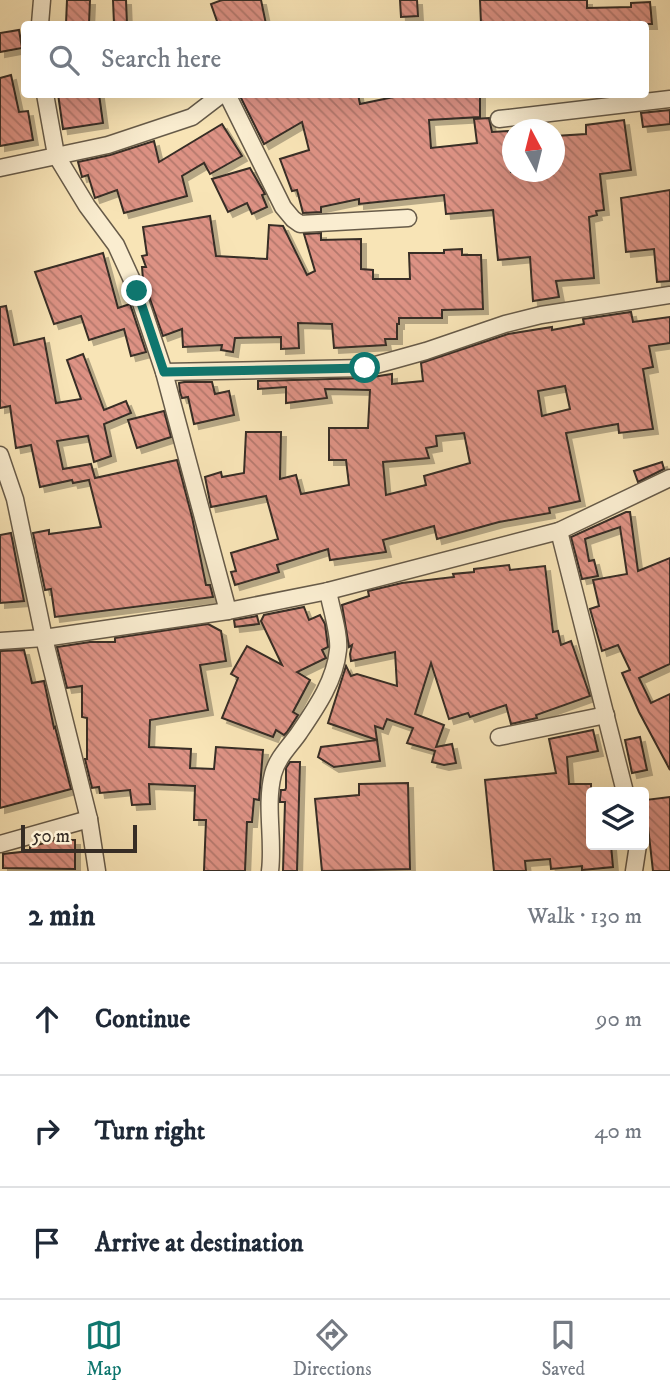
<!DOCTYPE html>
<meta charset="utf-8">
<style>
:root{--surface:#fff;--page:#f2f2f3;--text:#1f2937;--muted:#747a83;--line:#e0e1e3;--accent:#0f766e}
body{margin:0;font-family:"IM FELL DW Pica",serif;background:var(--page);color:var(--text)}
.controls{position:absolute;right:21px;bottom:21px;display:grid;overflow:hidden;border-radius:7px;box-shadow:0 7px 28px #0002}
.controls button{width:63px;height:63px;display:grid;place-items:center;padding:0;border:0;border-bottom:2px solid var(--line);background:var(--surface);color:var(--text);font:35px sans-serif}
.compass{position:absolute;left:502px;top:119px;width:63px;height:63px;border-radius:50%;background:var(--surface);box-shadow:0 7px 28px #0002;rotate:353deg}
.scale{position:absolute;left:21px;bottom:18px;width:116px;box-sizing:border-box;padding-left:7px;border:4px solid #372d25;border-top:0;font-size:19px;line-height:24px;white-space:nowrap;color:#372d25;-webkit-text-stroke:5px #faedd0;paint-order:stroke}
.stop{position:absolute;width:21px;height:21px;margin:-16px;border:5px solid #0f766e;border-radius:50%;background:#fff}
.stop.end{background:#0f766e;border-color:#fff;box-shadow:0 2px 7px #0008}
.list{margin:0;padding:0;list-style:none}
h2{display:flex;justify-content:space-between;align-items:center;height:91px;margin:0;padding:0 28px;font-size:30px}
h2 small{font-size:23px;font-weight:400;color:var(--muted)}
.list li{display:grid;grid-template-columns:46px 1fr auto;gap:21px;align-items:center;box-sizing:border-box;height:112px;padding:0 28px;border-top:2px solid var(--line)}
.list b{display:block;font-size:26px;white-space:nowrap}
.list em{font-size:23px;font-style:normal;color:var(--muted)}
.icon{flex:none;width:38px;height:38px;fill:none;stroke:currentColor;stroke-width:2;stroke-linecap:round;stroke-linejoin:round}
.map{position:relative;flex:none;width:670px;height:871px;overflow:hidden}
.search{position:absolute;background:var(--surface);box-shadow:0 7px 28px #0002;left:21px;right:21px;top:21px;height:77px;display:flex;align-items:center;gap:18px;box-sizing:border-box;padding:0 24px;border-radius:7px;color:var(--muted);font-size:26px}
.sheet{height:427px;background:var(--surface)}
nav{display:flex;justify-content:space-around;align-items:center;box-sizing:border-box;height:98px;border-top:2px solid var(--line);background:var(--surface);font-size:19px;color:var(--muted)}
nav a{display:grid;justify-items:center;gap:4px}
nav .on{color:var(--accent)}
.map>svg:first-child{display:block}
</style>
<div class="map">
<svg width="670" height="871" viewBox="0 0 670 871">
<defs>
<pattern id="building-back-hatch" width="6" height="6" patternUnits="userSpaceOnUse" patternTransform="scale(1.75)"><rect width="6" height="6" fill="#dd9284"/><path d="M-1 5l2 2M0 0l6 6M5-1l2 2" fill="none" stroke="#b4786c"/></pattern>
<filter id="shadow"><feDropShadow dx="5" dy="5" stdDeviation="0" flood-color="#0004"/></filter>
</defs>
<rect width="100%" height="100%" fill="#f8e4b6"/>
<filter id="stains"><feTurbulence type="fractalNoise" baseFrequency=".00286" numOctaves="4"/><feColorMatrix values="0 0 0 0 .2 0 0 0 0 .09 0 0 0 0 .02 0 0 0 .5 -.17"/></filter>
<radialGradient id="worn" r=".72"><stop offset=".6" stop-color="#630" stop-opacity="0"/><stop offset="1" stop-color="#630" stop-opacity=".3"/></radialGradient>
<g fill="url(#building-back-hatch)" stroke="#372d25" stroke-width="2" fill-rule="evenodd" filter="url(#shadow)">
<polygon points="67,0 90,0 89,24 66,24"/>
<polygon points="113,0 126,0 127,24 114,24"/>
<polygon points="222,0 261,0 266,24 218,24 211,4"/>
<polygon points="400,0 417,0 418,16 401,17"/>
<polygon points="480,0 587,0 587,8 631,7 631,3 650,2 652,24 481,24"/>
<polygon points="19,30 22,48 0,52 0,33"/>
<polygon points="11,75 19,112 28,111 33,140 0,146 0,78"/>
<polygon points="58,94 99,94 103,123 63,129"/>
<polygon points="239,94 358,94 360,104 408,94 480,94 480,117 429,120 431,148 477,143 474,119 489,118 492,132 508,131 511,172 555,172 555,136 586,134 586,125 624,120 631,170 600,174 604,210 596,211 597,215 589,217 594,278 556,281 559,297 533,301 530,257 498,260 493,210 446,214 444,195 368,203 359,204 359,199 321,207 321,212 303,213 297,190 292,191 280,159 309,150 302,122 264,144"/>
<polygon points="670,110 670,124 643,127 641,113"/>
<polygon points="222,124 242,156 210,174 204,163 182,176 187,196 124,213 117,190 95,198 88,175 82,177 78,162 110,155 154,141 159,162"/>
<polygon points="250,168 265,194 262,195 267,207 252,214 247,203 228,212 212,179"/>
<polygon points="670,190 670,281 657,282 654,249 626,252 621,198"/>
<polygon points="210,216 216,256 267,259 269,225 283,226 307,275 315,271 304,234 321,233 321,240 361,239 361,269 373,270 373,279 410,279 409,253 444,253 444,250 462,249 462,255 481,255 483,309 442,310 442,318 399,318 399,324 397,324 397,339 385,339 386,345 334,348 332,324 298,323 299,348 281,349 281,337 235,338 233,352 221,350 222,345 183,347 182,329 163,336 143,279 142,267 146,267 142,256 147,255 143,227"/>
<polygon points="103,253 118,308 130,304 146,352 131,356 124,329 89,340 81,316 54,324 35,272"/>
<polygon points="6,306 14,345 44,338 56,403 81,399 67,360 83,354 104,410 126,401 131,413 104,424 111,456 94,462 88,436 57,441 63,469 91,464 95,478 177,460 192,517 206,585 210,585 213,597 55,617 51,589 45,590 33,533 49,530 49,534 101,527 89,480 73,483 72,480 40,487 31,445 16,448 10,406 0,408 0,307"/>
<path d="M631 312 633 322 670 317V343L649 346 653 367 643 369 653 429 619 433 618 424 566 433 580 501 549 508 550 513 499 522 437 539 434 526 383 540 386 552 330 560 328 549 277 565 279 572 235 585 231 572 236 571 231 553 278 539 266 496 211 507 205 477 221 472 222 477 244 473 246 432H281L280 479 296 475 301 494 349 485 346 460H329V428H368L370 390 325 389 327 398 286 403V387L258 389V381L366 378 392 374V384L423 381 421 363 508 334 552 327V330L584 324 583 319ZM565 386 570 409 542 416 538 391ZM464 433 470 463 424 476 426 485 386 495 383 462 429 458 426 448 437 446 436 436Z"/>
<polygon points="184,382 212,382 215,394 229,391 234,415 194,424 188,397 182,398 180,392 179,383"/>
<polygon points="164,411 171,437 137,448 128,420"/>
<polygon points="662,462 664,469 638,482 634,471"/>
<polygon points="626,512 630,512 638,571 670,558 670,664 639,678 651,703 670,694 670,770 639,712 622,673 630,670 618,645 602,651 590,609 599,606 593,580 627,574 620,527 585,539 589,561 594,560 598,576 582,579 571,537"/>
<polygon points="11,533 24,601 0,603 0,535"/>
<polygon points="509,565 510,570 545,566 553,632 558,631 561,645 571,641 590,696 536,715 537,718 511,724 506,705 470,717 468,713 449,719 431,663 415,714 444,725 436,747 452,744 456,763 444,765 432,762 435,751 407,743 413,728 387,719 383,729 375,726 377,740 328,723 346,666 351,676 357,674 397,686 395,652 351,661 350,654 352,645 349,647 342,605 369,596 368,591 402,583 454,577 453,574 474,572 474,569"/>
<polygon points="304,607 309,620 320,615 325,624 328,647 322,650 326,658 297,672 310,680 293,712 298,715 287,732 284,735 276,730 273,737 222,718 238,678 231,674 247,646 282,665 261,621 264,615"/>
<polygon points="257,616 259,624 235,627 234,620"/>
<polygon points="208,624 221,631 226,661 200,665 208,710 150,720 149,747 191,749 190,768 214,769 216,747 263,750 259,800 254,799 252,822 247,822 245,871 204,871 206,820 194,820 195,786 149,784 150,804 132,805 130,790 100,793 99,787 92,788 85,759 87,759 87,718 82,717 82,686 67,688 57,647 90,642 115,642 115,638"/>
<polygon points="24,650 32,683 44,681 54,728 55,727 71,789 0,808 0,651"/>
<polygon points="593,730 598,751 567,757 569,784 591,784 591,845 611,845 613,867 582,870 582,866 551,869 550,859 525,861 526,871 494,871 485,780 556,773 549,739"/>
<polygon points="640,737 647,770 632,773 625,740"/>
<polygon points="377,740 380,761 334,767 318,757 321,747"/>
<polygon points="290,762 300,762 297,871 283,871 285,802 280,802 280,799 281,790 285,790 286,788 286,768"/>
<polygon points="408,783 410,869 322,871 315,799 359,795 359,784"/>
<polygon points="670,797 670,871 653,871 645,800"/>
<polygon points="55,840 75,840 75,869 3,868 3,854 30,851 30,847"/>
</g>
<g fill="none" stroke-linecap="round" stroke-linejoin="round">
<defs>
<g id="minor">
<polyline points="40,24 42,0"/>
<polyline points="45,94 56,155 87,206 116,245 137,291 164,372 228,611"/>
<polyline points="227,94 283,207 293,219 300,224 408,218"/>
<polyline points="499,119 670,99"/>
<polyline points="0,168 108,145 192,117 222,94"/>
<polyline points="164,372 365,368 426,351 505,324 541,315 670,295"/>
<polyline points="0,455 15,499 44,638 89,819 97,871"/>
<polyline points="559,531 625,792"/>
<polyline points="0,641 44,638 228,611 328,591 559,531 670,478"/>
<polyline points="499,737 606,715"/>
<polyline points="0,844 89,819"/>
<path d="M270 871C274 839 265 806 273 774 277 758 290 746 299 733 316 708 335 681 338 650 340 635 331 608 328 591"/>
<polyline points="634,871 638,845"/>
</g>
</defs>
<use href="#minor" stroke="#675b49" stroke-width="19"/>
<use href="#minor" stroke="#faedd0" stroke-width="16"/>
</g>
<g fill="none" stroke-linecap="round" stroke-linejoin="round">
<polyline stroke="#0f766e" stroke-width="9" points="137,291 164,372 365,368"/>
</g>
<rect width="100%" height="100%" filter="url(#stains)"/>
<rect width="100%" height="100%" fill="url(#worn)"/>
</svg>
<div class="controls">
<button><svg class="icon" aria-label="layers" viewBox="0 0 24 24"><path d="M12 4l9 5-9 5-9-5zM3 14l9 5 9-5"/></svg></button>
</div>
<svg class="compass" viewBox="-18 -18 36 36"><path d="M0-13l5 13h-10z" fill="#e53935"/><path d="M0 13l5-13h-10z" fill="#747a83"/></svg>
<div class="scale">50 m</div>
<div class="stop" style="left:365px;top:368px"></div>
<div class="stop end" style="left:137px;top:291px"></div>
<div class="search"><svg class="icon" aria-label="search" viewBox="0 0 24 24"><circle cx="10" cy="10" r="6"/><path d="M15 15l6 6"/></svg>Search here</div>
</div>
<section class="sheet">
<h2>2 min<small>Walk · 130 m</small></h2>
<ul class="list">
<li><svg class="icon" aria-label="ahead" viewBox="0 0 24 24"><path d="M12 20V5M6 11l6-6 6 6"/></svg><div><b>Continue</b></div><em>90 m</em></li>
<li><svg class="icon" aria-label="right" viewBox="0 0 24 24"><path d="M7 20v-9h11M14 6l5 5-5 5"/></svg><div><b>Turn right</b></div><em>40 m</em></li>
<li><svg class="icon" aria-label="arrive" viewBox="0 0 24 24"><path d="M6 21V4h12l-3 4 3 4H6"/></svg><div><b>Arrive at destination</b></div></li>
</ul>
</section>
<nav>
<a class="on"><svg class="icon" aria-label="map" viewBox="0 0 24 24"><path d="M3 6l6-2 6 2 6-2v14l-6 2-6-2-6 2zM9 4v14M15 6v14"/></svg>Map</a>
<a><svg class="icon" aria-label="directions" viewBox="0 0 24 24"><path d="M12 3l9 9-9 9-9-9zM9 14v-3h6M13 9l2 2-2 2"/></svg>Directions</a>
<a><svg class="icon" aria-label="saved" viewBox="0 0 24 24"><path d="M7 4h10v16l-5-4-5 4z"/></svg>Saved</a>
</nav>
